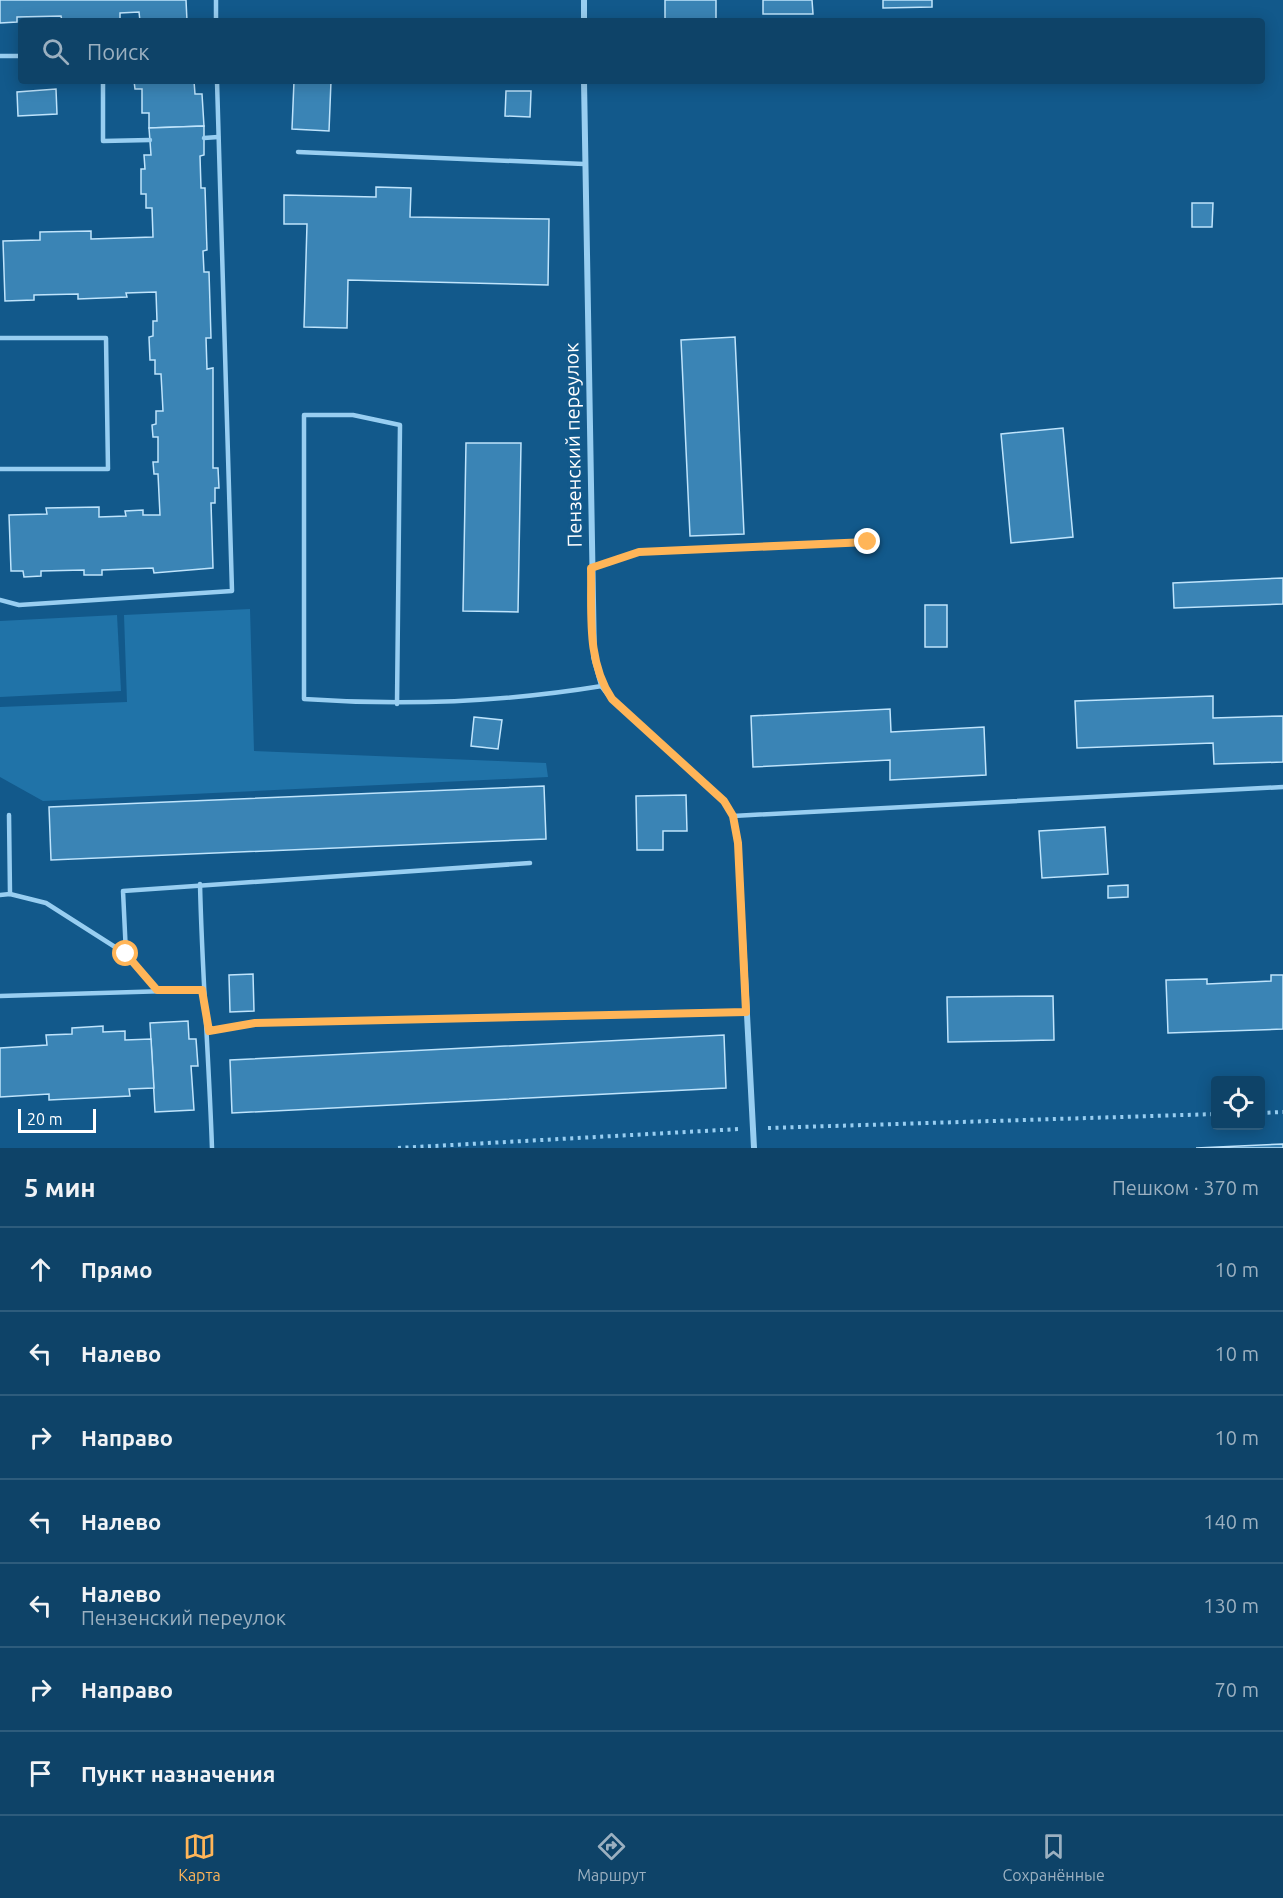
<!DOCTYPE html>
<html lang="ru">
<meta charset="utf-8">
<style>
:root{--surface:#0e4368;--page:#1c4e71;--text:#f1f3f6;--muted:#9bb0c0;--line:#2e5c7c;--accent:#ffb558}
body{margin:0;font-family:Ubuntu,sans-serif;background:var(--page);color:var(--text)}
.controls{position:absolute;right:18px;bottom:18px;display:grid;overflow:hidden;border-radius:6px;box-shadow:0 3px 15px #0003}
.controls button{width:54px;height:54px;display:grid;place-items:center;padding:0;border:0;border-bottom:2px solid var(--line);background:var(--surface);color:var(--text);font:30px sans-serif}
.scale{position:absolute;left:18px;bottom:15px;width:78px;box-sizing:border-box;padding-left:6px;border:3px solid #fff;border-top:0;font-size:16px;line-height:21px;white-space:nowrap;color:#fff;-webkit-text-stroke:4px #12598b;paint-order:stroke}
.stop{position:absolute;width:18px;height:18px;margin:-14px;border:4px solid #ffb558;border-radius:50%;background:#fff}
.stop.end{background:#ffb558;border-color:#fff;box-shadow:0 2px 6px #0008}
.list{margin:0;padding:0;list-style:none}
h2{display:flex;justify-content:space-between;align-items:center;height:78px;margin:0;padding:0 24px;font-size:26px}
h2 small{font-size:20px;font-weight:400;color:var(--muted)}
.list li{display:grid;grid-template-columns:39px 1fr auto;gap:18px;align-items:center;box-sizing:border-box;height:84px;padding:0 24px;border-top:2px solid var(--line)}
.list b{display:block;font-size:22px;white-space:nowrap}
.list p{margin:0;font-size:20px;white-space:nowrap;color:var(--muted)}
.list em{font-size:20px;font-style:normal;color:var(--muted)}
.icon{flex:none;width:33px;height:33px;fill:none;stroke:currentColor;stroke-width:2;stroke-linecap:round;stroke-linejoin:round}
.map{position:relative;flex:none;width:1283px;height:1148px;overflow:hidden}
.search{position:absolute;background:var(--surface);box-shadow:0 3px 15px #0003;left:18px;right:18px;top:18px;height:66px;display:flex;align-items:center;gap:15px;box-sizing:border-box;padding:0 21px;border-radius:6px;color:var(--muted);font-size:22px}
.sheet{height:666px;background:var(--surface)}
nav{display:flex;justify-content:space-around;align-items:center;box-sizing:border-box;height:84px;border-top:2px solid var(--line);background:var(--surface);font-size:16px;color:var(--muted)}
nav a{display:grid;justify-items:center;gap:3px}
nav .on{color:var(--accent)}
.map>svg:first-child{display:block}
</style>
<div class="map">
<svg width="1283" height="1148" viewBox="0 0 1283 1148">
<rect width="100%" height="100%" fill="#12598b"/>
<g fill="#2073a8">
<polygon points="250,609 254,751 546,763 548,777 43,801 0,777 0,707 127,702 124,615"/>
<polygon points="117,615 121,691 0,697 0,621"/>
</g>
<g fill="#3a84b5" stroke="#bfe4fc" stroke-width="1.5">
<polygon points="0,0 186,0 187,21 140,21 139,12 120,13 120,19 62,21 61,16 17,17 17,22 0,23"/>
<rect x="665" y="0" width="51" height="21"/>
<polygon points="763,0 812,0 813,14 763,14"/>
<polygon points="883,0 932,0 932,7 883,8"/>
<polygon points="134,81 194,81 195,94 202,94 204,126 149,128 149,113 142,113 142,89 135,89"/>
<polygon points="294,81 331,81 329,131 292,129"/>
<polygon points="56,89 57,114 18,116 17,92"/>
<polygon points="506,91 531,91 530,117 505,116"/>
<polygon points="204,126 204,155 200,156 201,188 205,188 207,250 203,251 204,272 209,272 211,338 206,338 207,369 213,368 213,468 218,468 219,488 215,488 215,503 211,503 213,568 154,573 153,568 102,570 102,575 84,575 84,570 41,571 41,576 24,577 23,571 11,571 9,515 47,514 46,508 99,507 99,517 126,516 125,511 143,510 143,515 160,515 158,474 154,474 153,462 158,462 158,437 153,437 152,425 156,424 156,411 163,411 161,374 155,374 155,360 150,360 149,337 153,336 153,321 157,321 156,292 126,293 127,297 78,299 78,294 34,295 34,300 5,301 3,241 40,240 40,232 91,231 91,239 153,237 152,208 146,208 146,194 141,194 141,169 145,169 144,155 151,155 149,128"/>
<polygon points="376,187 411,188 410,217 549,219 548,285 348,280 347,328 304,327 307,224 284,224 284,195 376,197"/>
<polygon points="1192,203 1213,203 1212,227 1192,227"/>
<polygon points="735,337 744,534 690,536 681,340"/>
<polygon points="1063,428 1073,537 1011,543 1001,434"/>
<polygon points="466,443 521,443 518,612 463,611"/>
<polygon points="1283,578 1283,604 1174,608 1173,583"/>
<rect x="925" y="605" width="22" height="42"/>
<polygon points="1213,696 1213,718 1283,716 1283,762 1214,764 1213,743 1077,748 1075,701"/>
<polygon points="890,709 891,732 984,727 986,775 890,780 890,760 753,767 751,716"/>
<polygon points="474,717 502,720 498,749 471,746"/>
<polygon points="544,786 546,839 51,860 49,807"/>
<polygon points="686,795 687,831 663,831 663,850 637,850 636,796"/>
<polygon points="1105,827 1108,874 1042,878 1039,831"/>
<polygon points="1128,885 1128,897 1108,898 1108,886"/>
<polygon points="253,974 254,1011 230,1012 229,975"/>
<polygon points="1271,975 1283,975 1283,1029 1168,1033 1166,980 1207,979 1207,984 1271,981"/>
<polygon points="1053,996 1054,1040 948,1042 947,997"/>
<polygon points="188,1021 189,1039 196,1039 198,1066 191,1066 194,1110 155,1112 150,1023"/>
<polygon points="103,1026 103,1032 125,1031 125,1040 151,1039 154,1088 129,1089 130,1096 49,1100 49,1094 0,1097 0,1048 47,1045 46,1035 72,1034 72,1028"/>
<polygon points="724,1035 726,1088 232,1113 230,1060"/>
<polygon points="1283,1144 1283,1148 1196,1148"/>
</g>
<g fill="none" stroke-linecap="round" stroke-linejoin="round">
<g stroke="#98cef1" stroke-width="4" stroke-dasharray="3 4.5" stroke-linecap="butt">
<polyline points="1260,1113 1283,1112"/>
<polyline points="768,1128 1216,1114"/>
<polyline points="398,1148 739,1129"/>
</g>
<g stroke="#98cef1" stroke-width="4.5">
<polyline points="216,0 216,21"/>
<polyline points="0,56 21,56"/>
<polyline points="103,81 103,141 150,140"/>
<polyline points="204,138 218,137"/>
<polyline points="298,152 584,164"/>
<polyline points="0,338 106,338 108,469 0,469"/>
<polyline points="591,568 639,552 868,542"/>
<polyline points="0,600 19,605 232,591 217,81"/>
<path d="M397 704 400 425 353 415H304V699C403 706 504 702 602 686"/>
<polyline points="9,815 10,894"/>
<polyline points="733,816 1283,787"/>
<path d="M200 884C202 972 209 1060 212 1148"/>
<polyline points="0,895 10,894 46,903 126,954 157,990"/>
<polyline points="126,954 123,891 530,863"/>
<polyline points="0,996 202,990"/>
<polyline points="209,1031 255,1023 746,1012"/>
</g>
<g stroke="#98cef1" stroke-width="6">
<polyline points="584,0 584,21"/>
<polyline points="584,81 594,657 602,686 612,699 724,801 733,816 738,843 754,1148"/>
</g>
</g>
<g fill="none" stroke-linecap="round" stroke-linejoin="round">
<path stroke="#ffb558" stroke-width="8" d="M126 954 157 990H202L209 1031 255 1023 746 1012 738 843 733 816 724 801 612 699C586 661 592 612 591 568L639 552 868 542"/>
</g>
<g text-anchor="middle" stroke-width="6" stroke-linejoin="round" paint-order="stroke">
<g font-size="20" fill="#fff" stroke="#12598b">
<text transform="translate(573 445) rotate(-91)" y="7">Пензенский переулок</text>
</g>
</g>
</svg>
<div class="controls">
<button><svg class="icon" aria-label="locate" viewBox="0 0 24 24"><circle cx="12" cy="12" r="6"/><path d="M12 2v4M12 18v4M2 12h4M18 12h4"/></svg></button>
</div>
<div class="scale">20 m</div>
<div class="stop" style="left:126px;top:954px"></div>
<div class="stop end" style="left:868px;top:542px"></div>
<div class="search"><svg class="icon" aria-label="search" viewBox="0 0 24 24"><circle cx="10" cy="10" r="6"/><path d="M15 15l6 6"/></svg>Поиск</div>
</div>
<section class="sheet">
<h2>5 мин<small>Пешком · 370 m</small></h2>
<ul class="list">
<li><svg class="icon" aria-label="ahead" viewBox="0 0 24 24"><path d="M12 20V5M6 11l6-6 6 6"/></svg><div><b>Прямо</b></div><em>10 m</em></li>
<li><svg class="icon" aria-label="left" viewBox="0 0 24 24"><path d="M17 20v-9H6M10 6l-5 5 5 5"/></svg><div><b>Налево</b></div><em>10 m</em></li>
<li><svg class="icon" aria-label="right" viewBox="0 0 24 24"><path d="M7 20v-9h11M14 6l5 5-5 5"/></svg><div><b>Направо</b></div><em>10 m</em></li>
<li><svg class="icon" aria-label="left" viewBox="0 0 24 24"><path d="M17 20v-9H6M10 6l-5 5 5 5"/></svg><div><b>Налево</b></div><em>140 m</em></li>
<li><svg class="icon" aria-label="left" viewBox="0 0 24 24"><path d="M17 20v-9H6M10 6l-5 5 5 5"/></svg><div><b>Налево</b><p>Пензенский переулок</p></div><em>130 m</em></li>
<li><svg class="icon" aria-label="right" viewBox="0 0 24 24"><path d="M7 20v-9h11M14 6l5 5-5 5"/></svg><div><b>Направо</b></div><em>70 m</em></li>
<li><svg class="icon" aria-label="arrive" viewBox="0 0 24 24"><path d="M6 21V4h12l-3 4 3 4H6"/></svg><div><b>Пункт назначения</b></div></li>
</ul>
</section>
<nav>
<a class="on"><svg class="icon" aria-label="map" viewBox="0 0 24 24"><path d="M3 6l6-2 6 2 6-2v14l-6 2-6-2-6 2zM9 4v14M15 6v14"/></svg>Карта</a>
<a><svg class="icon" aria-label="directions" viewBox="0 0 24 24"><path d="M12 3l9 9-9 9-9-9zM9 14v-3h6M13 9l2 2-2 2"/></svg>Маршрут</a>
<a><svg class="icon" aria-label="saved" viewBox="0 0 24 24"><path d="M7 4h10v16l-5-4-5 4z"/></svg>Сохранённые</a>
</nav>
